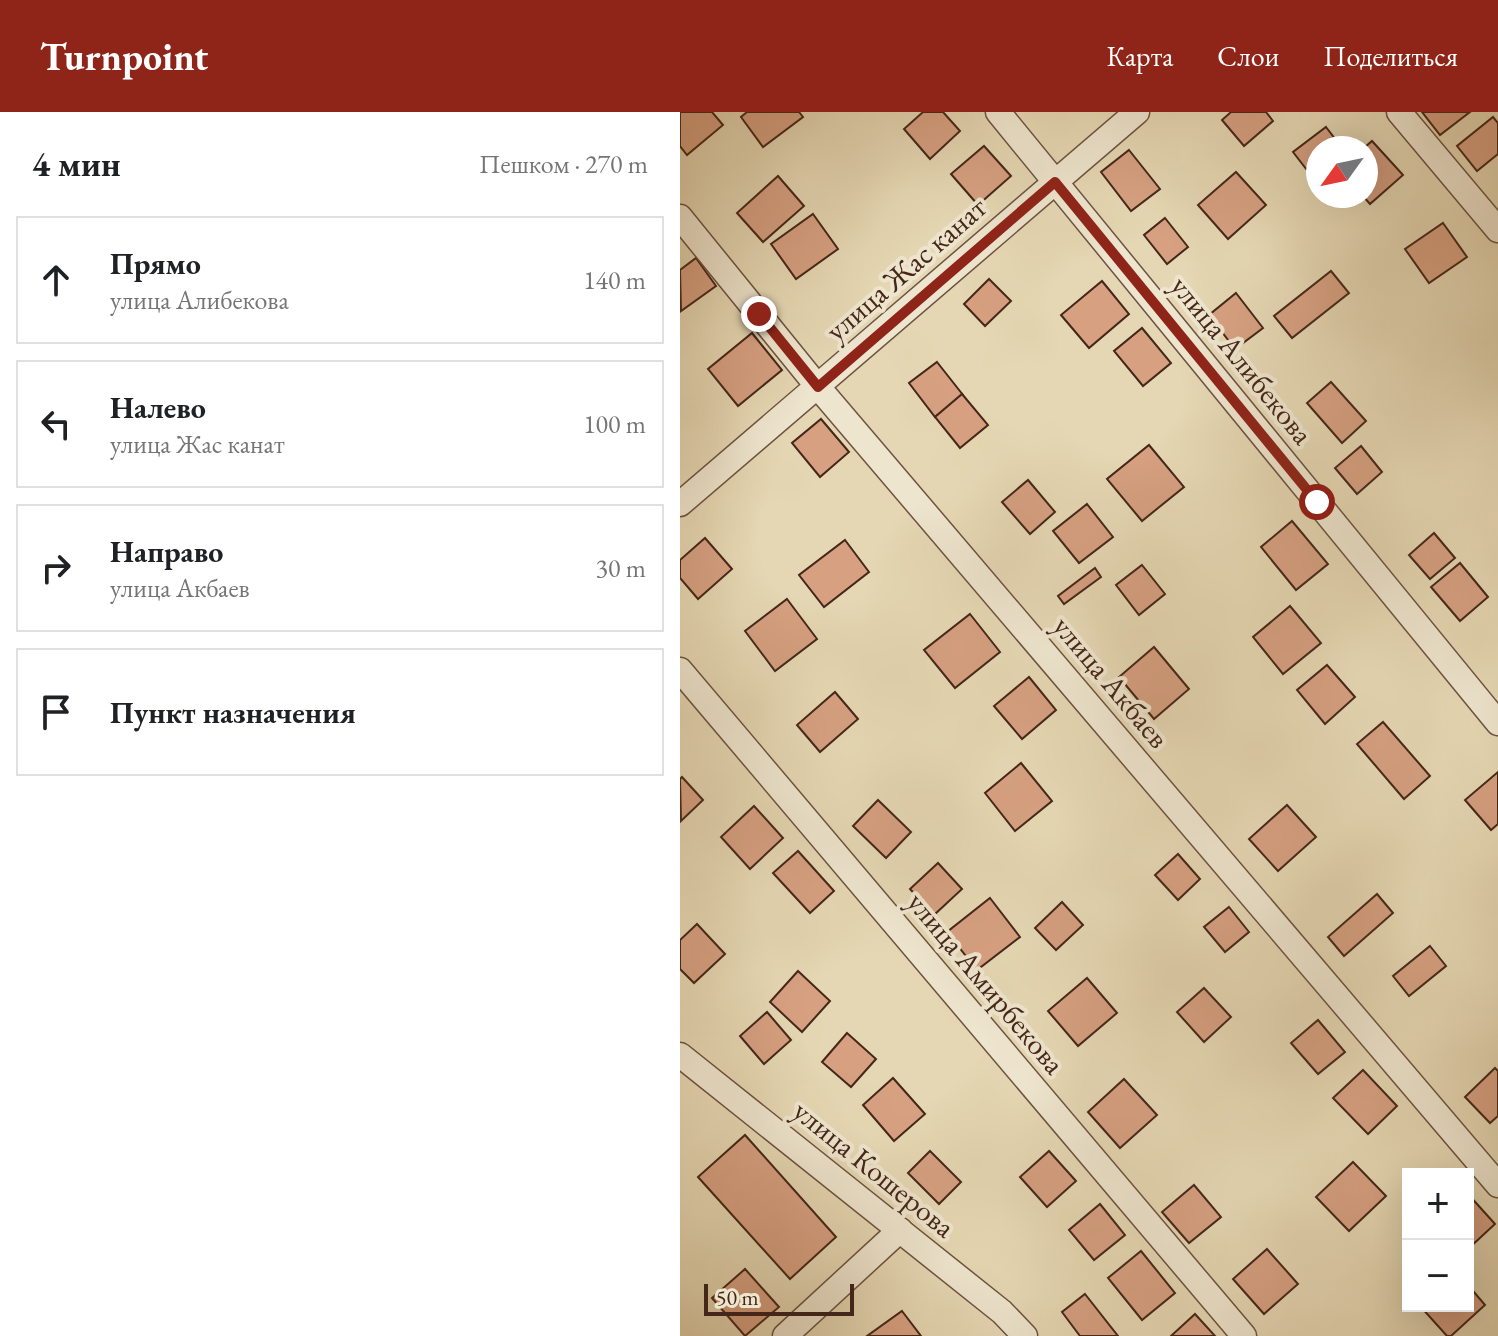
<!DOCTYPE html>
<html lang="ru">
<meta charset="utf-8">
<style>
:root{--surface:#fff;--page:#f2f2f2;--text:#202124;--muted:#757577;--line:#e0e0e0;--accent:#8f2418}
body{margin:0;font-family:"EB Garamond",serif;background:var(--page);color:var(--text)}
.controls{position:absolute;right:24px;bottom:24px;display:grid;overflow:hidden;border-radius:0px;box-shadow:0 8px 32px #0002}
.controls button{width:72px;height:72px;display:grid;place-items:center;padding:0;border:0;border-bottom:2px solid var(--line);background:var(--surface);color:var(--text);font:40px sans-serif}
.compass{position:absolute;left:626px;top:24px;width:72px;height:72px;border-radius:50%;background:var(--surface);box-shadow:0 8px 32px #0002;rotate:237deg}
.scale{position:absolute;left:24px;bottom:20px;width:150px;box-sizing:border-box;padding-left:8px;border:4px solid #452719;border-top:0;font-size:22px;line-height:28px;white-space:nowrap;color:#452719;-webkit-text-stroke:6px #eee5ce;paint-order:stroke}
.stop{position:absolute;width:24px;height:24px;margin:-18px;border:6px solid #8f2418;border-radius:50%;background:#fff}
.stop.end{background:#8f2418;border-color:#fff;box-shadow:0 2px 8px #0008}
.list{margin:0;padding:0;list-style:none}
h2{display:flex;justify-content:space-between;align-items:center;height:104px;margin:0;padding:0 32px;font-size:34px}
h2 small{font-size:26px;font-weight:400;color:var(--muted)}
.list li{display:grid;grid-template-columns:52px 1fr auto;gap:24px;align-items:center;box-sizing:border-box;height:128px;margin:0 16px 16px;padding:0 16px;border:2px solid var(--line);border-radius:0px}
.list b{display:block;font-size:30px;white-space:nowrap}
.list p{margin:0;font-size:26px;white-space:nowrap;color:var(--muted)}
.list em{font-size:26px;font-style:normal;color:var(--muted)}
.icon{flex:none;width:44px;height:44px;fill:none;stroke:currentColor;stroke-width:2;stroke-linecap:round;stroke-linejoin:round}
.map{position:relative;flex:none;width:818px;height:1224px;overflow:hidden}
header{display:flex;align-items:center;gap:48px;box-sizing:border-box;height:112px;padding:0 40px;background:var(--accent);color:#fff}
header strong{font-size:38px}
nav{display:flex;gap:44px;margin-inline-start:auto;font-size:28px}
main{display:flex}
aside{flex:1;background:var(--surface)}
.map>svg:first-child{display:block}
</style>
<header>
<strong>Turnpoint</strong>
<nav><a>Карта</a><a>Слои</a><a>Поделиться</a></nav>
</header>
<main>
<aside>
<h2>4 мин<small>Пешком · 270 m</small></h2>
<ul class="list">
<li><svg class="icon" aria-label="ahead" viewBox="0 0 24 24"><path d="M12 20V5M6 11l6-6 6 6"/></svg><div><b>Прямо</b><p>улица Алибекова</p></div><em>140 m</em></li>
<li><svg class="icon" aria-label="left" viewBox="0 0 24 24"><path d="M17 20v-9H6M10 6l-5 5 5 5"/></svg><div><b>Налево</b><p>улица Жас канат</p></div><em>100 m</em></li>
<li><svg class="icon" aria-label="right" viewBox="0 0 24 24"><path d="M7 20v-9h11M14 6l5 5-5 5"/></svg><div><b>Направо</b><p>улица Акбаев</p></div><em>30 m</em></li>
<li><svg class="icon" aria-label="arrive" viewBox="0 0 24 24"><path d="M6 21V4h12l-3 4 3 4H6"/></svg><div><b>Пункт назначения</b></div></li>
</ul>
</aside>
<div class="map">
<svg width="818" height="1224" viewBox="0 0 818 1224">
<rect width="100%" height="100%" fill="#e5d7b3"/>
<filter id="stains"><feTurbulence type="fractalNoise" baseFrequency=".0025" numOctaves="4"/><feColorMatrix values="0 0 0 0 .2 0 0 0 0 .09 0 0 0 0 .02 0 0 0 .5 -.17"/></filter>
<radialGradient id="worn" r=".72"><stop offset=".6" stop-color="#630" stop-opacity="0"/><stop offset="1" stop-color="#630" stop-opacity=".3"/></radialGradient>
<g fill="#d6a081" stroke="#452719" stroke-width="2">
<polygon points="0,0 32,0 43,13 7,43 0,34"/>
<polygon points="67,0 119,0 123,5 83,35 61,5"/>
<polygon points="243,0 263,0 280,19 250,47 224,17"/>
<polygon points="551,0 586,0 593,9 564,34 542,8"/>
<polygon points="742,0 790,0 760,23"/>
<polygon points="813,5 818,11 818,42 797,59 777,34"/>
<polygon points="646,15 662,36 638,36 637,71 613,40"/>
<polygon points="692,29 723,63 690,92 683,84 686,84 684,36"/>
<polygon points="304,34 331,64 298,93 271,62"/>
<polygon points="449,38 480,77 451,99 421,60"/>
<polygon points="556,60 586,93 548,127 518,93"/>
<polygon points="98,64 124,94 83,130 57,101"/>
<polygon points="133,102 158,137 116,167 91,132"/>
<polygon points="485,106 508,135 487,152 464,123"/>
<polygon points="763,111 787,145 749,171 725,137"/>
<polygon points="16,146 36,174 1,199 0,158"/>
<polygon points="651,159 669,181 612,226 594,204"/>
<polygon points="309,167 331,189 305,214 284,192"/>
<polygon points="422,169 449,202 409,236 381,203"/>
<polygon points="556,181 583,216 555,237 529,203"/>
<polygon points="462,216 491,251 463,274 434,239"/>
<polygon points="72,221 102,258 58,294 28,257"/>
<polygon points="257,250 283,283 255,305 229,271"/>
<polygon points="651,270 686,309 662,331 627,291"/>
<polygon points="282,282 308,313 280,336 255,305"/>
<polygon points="141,307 169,340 140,365 112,331"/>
<polygon points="469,333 504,375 462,409 427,367"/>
<polygon points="681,334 702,360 677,382 655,356"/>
<polygon points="348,368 375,400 350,422 322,390"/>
<polygon points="407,392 433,425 399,451 373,419"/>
<polygon points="612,409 648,452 616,478 581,435"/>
<polygon points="754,421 775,446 750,467 729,443"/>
<polygon points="25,426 52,457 18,487 0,466 0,448"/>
<polygon points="165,428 189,460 144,495 119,463"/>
<polygon points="780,451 808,485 780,509 751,475"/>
<polygon points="462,453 485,482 459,503 436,473"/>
<polygon points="415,456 421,465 384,492 378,484"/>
<polygon points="107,487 137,527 95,559 65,519"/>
<polygon points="610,494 641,531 603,562 573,525"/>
<polygon points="290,502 320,540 275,576 244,538"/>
<polygon points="474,535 509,577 474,607 439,565"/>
<polygon points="647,553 675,585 645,612 617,578"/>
<polygon points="349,565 376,598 342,627 314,594"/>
<polygon points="155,580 178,607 140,640 117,613"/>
<polygon points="703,610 750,664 724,687 677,632"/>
<polygon points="341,651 372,689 335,719 305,681"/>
<polygon points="818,660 818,712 811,718 785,688"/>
<polygon points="2,665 23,688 1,709 0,667"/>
<polygon points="198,688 231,720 206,746 173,714"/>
<polygon points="607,693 636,725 598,759 569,727"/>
<polygon points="74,694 103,726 70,757 41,725"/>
<polygon points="118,739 154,779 130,801 93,761"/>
<polygon points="498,742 520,767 498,788 475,763"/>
<polygon points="258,751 282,777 254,803 230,777"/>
<polygon points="697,782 713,801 664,844 648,825"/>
<polygon points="310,786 340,825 297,858 267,820"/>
<polygon points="382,790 403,813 376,838 355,816"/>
<polygon points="549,795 569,820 545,840 524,815"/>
<polygon points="17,812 45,842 14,871 0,857 0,828"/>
<polygon points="750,834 766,854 729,884 713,864"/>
<polygon points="118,859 150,889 122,920 90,890"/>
<polygon points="407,866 437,901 398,934 368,899"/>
<polygon points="524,876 551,905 524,930 497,900"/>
<polygon points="87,900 111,928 84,952 60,924"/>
<polygon points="638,908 665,940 638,962 611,931"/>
<polygon points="167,921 196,947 171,975 142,950"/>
<polygon points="815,956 818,959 818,1004 810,1011 785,985"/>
<polygon points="683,958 717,994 688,1022 653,986"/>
<polygon points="213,966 245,1002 214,1029 183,993"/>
<polygon points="444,967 477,1003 440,1036 408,1000"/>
<polygon points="65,1023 156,1125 110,1167 18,1065"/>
<polygon points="250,1039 281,1070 259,1092 228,1061"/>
<polygon points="369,1039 396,1069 367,1095 340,1065"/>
<polygon points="673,1050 706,1084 669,1119 636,1085"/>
<polygon points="514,1073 541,1105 509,1131 482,1100"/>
<polygon points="788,1082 815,1112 789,1136 788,1134"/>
<polygon points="420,1092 445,1123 414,1148 389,1118"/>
<polygon points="587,1137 618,1172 584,1202 553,1167"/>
<polygon points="461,1139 495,1181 462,1208 428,1166"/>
<polygon points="65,1157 99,1195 65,1224 32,1186"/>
<polygon points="788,1173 805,1193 771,1224 767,1224 740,1194 788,1194"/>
<polygon points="405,1182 438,1224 400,1224 382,1200"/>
<polygon points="222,1199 241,1224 187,1224"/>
<polygon points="515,1202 535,1224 491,1224"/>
</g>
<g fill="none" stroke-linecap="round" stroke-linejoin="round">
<defs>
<g id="minor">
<polyline points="318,0 818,611"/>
<polyline points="719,0 818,118"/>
<polyline points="0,105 138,275 818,1073"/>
<polyline points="0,392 457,0"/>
<polyline points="0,558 564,1224"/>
<polyline points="0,943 322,1200 345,1224"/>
<polyline points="105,1224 220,1118"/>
</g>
</defs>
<use href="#minor" stroke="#6d5340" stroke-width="27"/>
<use href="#minor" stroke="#eee5ce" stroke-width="24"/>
</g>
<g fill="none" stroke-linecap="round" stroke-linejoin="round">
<polyline stroke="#8f2418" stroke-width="10" points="79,202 138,275 375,70 637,390"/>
</g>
<g text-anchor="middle" stroke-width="8" stroke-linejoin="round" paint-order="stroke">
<g font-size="30" fill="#452719" stroke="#eee5ce">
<text transform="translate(226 157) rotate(-41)" y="10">улица Жас канат</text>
<text transform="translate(562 248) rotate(51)" y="10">улица Алибекова</text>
<text transform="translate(431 570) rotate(50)" y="10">улица Акбаев</text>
<text transform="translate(306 871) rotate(50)" y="10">улица Амирбекова</text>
<text transform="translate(194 1057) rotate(39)" y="10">улица Кошерова</text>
</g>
</g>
<rect width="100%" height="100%" filter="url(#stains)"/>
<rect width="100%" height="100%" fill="url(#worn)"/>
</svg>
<div class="controls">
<button>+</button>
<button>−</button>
</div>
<svg class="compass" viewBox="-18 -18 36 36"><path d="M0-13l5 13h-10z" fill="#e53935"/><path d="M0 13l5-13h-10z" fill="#757577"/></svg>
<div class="scale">50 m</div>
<div class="stop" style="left:637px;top:390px"></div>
<div class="stop end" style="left:79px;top:202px"></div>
</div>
</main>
